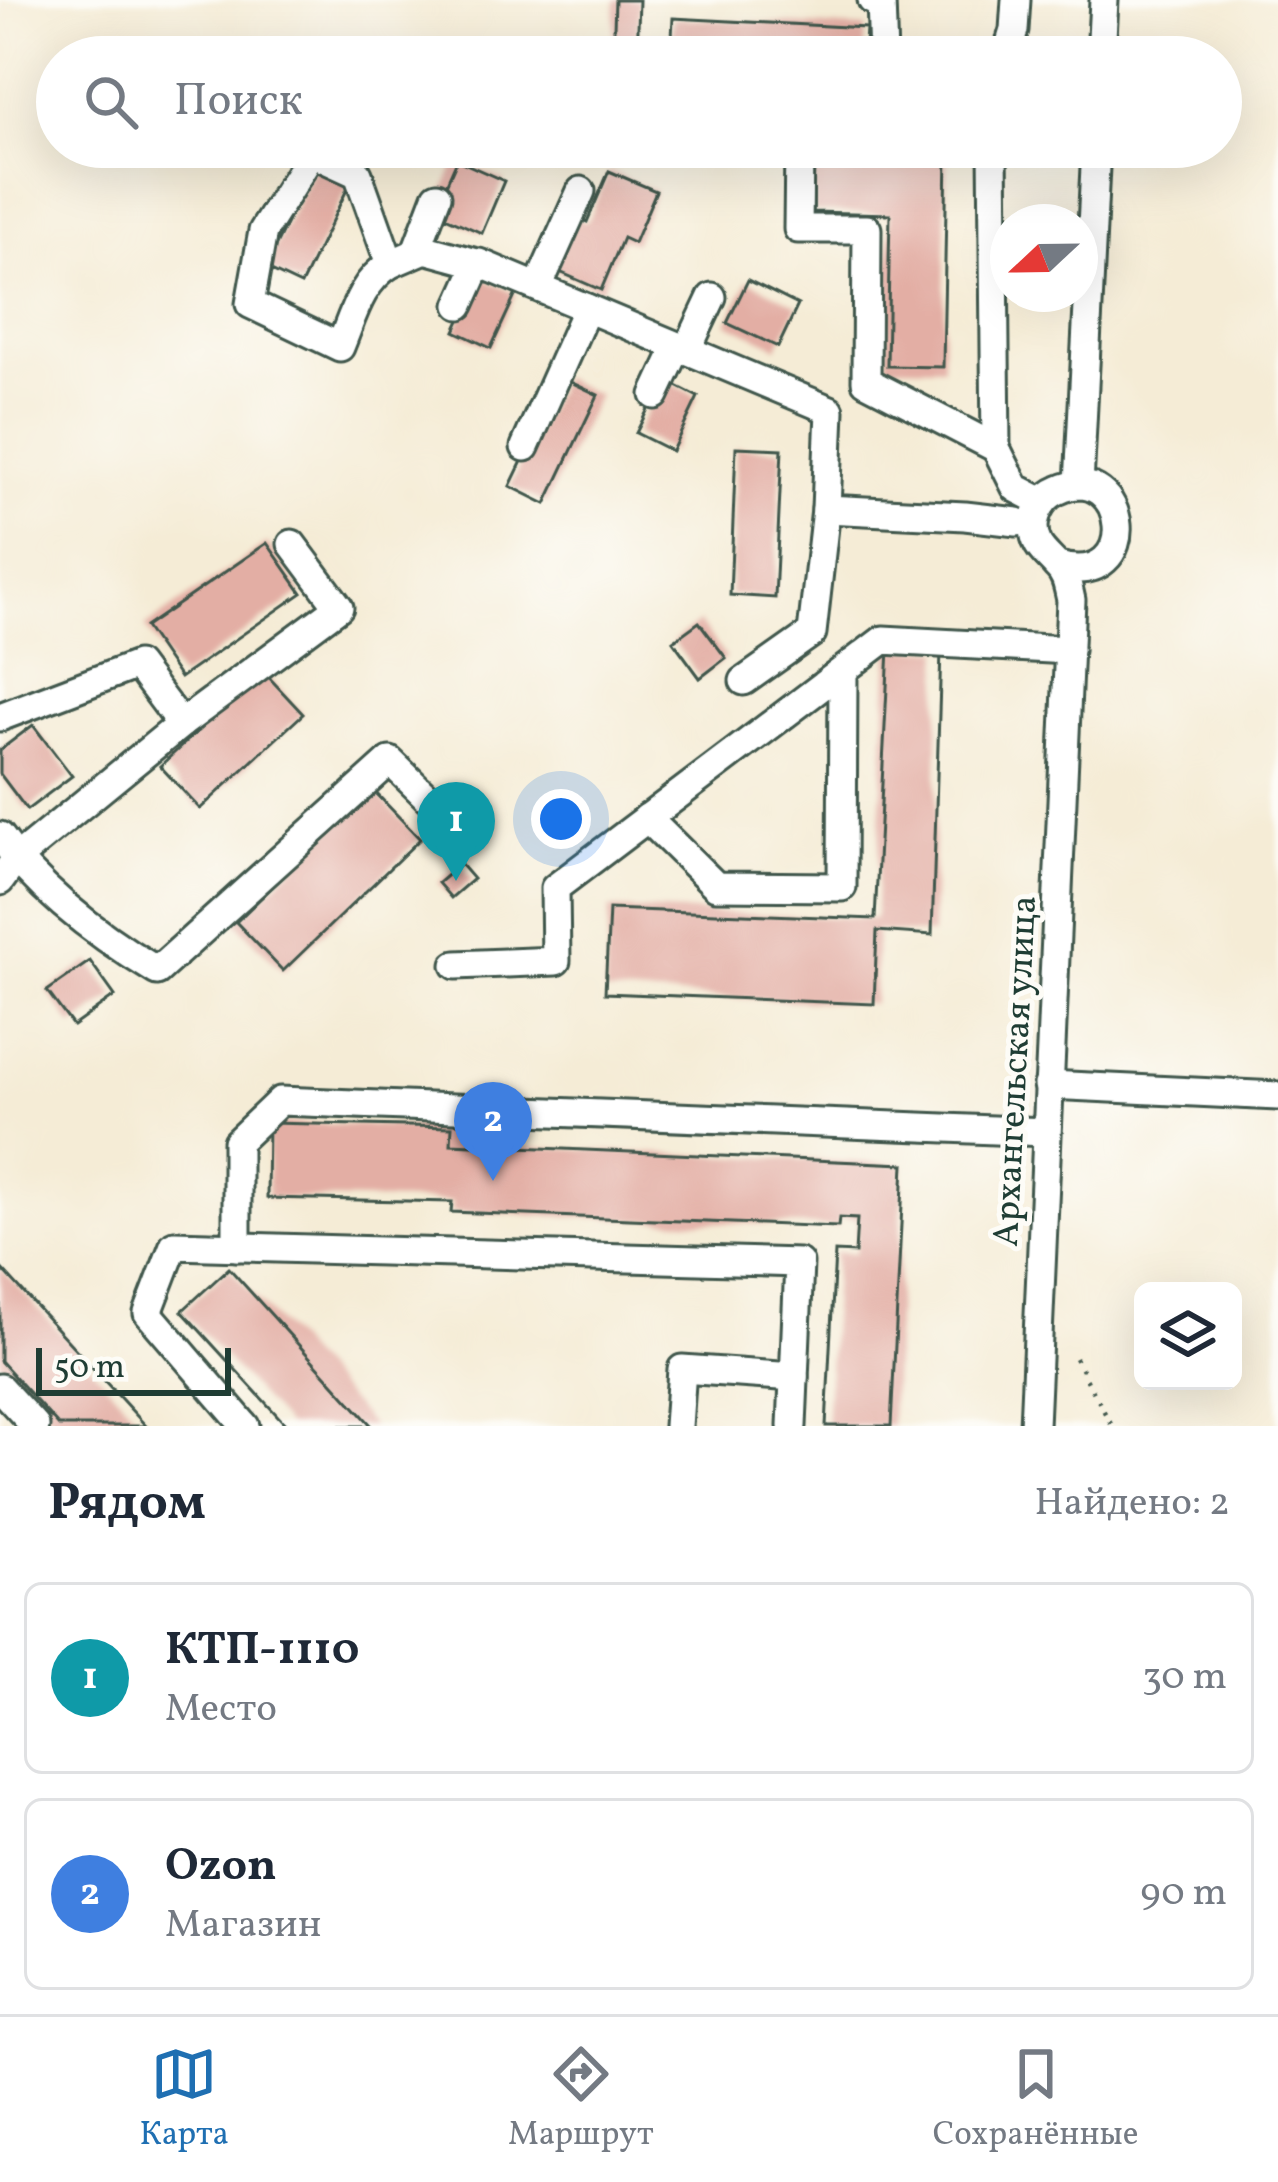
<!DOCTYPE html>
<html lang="ru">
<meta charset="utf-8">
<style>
:root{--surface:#fff;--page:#f6f6f7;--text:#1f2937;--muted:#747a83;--line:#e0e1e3;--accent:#1f6fb2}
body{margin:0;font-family:Vollkorn,serif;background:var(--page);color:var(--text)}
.controls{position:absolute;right:36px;bottom:36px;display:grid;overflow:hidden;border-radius:18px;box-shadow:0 12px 48px #0002}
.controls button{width:108px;height:108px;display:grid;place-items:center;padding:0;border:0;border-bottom:3px solid var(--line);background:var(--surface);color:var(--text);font:60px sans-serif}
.compass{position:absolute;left:990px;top:204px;width:108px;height:108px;border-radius:50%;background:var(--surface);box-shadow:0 12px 48px #0002;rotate:248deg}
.scale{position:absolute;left:36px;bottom:30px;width:195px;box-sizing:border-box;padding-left:12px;border:6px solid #1f3d34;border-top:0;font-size:33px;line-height:42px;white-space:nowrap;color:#1f3d34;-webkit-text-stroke:9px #fdfcf7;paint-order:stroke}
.you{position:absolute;left:561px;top:819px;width:42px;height:42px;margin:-30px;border:9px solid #fff;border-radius:50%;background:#1a73e8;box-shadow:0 0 0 18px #1a73e833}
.badge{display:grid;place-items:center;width:78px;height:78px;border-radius:50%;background:var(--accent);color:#fff;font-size:39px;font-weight:700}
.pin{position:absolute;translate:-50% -99px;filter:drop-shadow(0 3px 6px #0008)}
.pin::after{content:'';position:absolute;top:63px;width:42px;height:36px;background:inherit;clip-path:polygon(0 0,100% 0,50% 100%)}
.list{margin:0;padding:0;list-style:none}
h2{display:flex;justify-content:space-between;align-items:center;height:156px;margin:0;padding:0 48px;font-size:51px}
h2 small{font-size:39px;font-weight:400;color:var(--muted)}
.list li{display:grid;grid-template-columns:78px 1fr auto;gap:36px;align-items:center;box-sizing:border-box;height:192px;margin:0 24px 24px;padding:0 24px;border:3px solid var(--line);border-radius:18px}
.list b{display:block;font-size:45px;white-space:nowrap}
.list p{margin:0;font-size:39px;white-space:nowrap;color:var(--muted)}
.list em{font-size:39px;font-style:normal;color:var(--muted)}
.icon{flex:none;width:66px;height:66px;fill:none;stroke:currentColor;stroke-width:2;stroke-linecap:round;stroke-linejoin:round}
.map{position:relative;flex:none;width:1278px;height:1426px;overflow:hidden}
.search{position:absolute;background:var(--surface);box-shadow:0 12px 48px #0002;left:36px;right:36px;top:36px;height:132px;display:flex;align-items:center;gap:30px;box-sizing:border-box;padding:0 42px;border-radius:66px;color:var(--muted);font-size:45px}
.sheet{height:588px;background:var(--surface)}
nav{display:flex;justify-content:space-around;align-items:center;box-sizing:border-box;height:168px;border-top:3px solid var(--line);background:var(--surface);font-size:33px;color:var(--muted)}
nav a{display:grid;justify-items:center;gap:6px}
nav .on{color:var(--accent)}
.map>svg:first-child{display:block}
</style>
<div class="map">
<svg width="1278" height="1426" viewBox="0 0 1278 1426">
<rect width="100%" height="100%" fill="#fdfcf7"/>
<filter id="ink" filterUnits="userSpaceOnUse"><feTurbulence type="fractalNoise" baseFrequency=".00833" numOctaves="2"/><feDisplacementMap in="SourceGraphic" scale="24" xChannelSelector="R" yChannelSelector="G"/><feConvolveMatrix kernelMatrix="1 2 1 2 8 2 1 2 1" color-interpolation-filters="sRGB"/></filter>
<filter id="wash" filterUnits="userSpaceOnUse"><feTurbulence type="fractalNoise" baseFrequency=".004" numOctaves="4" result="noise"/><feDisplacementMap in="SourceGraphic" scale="48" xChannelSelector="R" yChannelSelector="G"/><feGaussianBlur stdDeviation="2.7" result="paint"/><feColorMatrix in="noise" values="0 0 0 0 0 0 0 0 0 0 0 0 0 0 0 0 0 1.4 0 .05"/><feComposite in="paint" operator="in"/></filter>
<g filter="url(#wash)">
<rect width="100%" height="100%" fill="#f5ecd6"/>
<g id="blocks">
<g fill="#e3aea4">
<polygon points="615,0 639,0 637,57 613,57"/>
<polygon points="673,18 866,28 864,57 671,57"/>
<polygon points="814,151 947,154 943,367 887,366 890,214 813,212"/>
<polygon points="317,160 353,177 301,285 265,268"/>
<polygon points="457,160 504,181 482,233 434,212"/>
<polygon points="609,171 656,191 634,243 623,238 601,290 553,269 576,217 587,222"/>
<polygon points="480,277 516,294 491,348 455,331"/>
<polygon points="748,280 798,305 778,347 727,323"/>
<polygon points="562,378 598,395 546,504 510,486"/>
<polygon points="663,379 698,397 672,451 636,433"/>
<polygon points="736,447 782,449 775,598 730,595"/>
<polygon points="267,543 302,593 180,678 145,627"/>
<polygon points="699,622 726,658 700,678 673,641"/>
<polygon points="889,649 941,650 932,935 877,931 874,1004 605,993 609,909 875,919"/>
<polygon points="263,671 303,714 200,809 160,766"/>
<polygon points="33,725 72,776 27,810 0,774 0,750"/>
<polygon points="373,790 420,839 283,971 236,922"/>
<polygon points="460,864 473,879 451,898 438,883"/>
<polygon points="90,961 115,996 73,1026 47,991"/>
<polygon points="268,1123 452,1127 451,1144 904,1164 891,1426 826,1426 835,1252 855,1253 857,1219 839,1218 838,1227 451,1212 452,1202 267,1198"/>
<polygon points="0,1267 146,1426 59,1426 0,1361"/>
<polygon points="229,1268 372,1426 287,1426 182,1311"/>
</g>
</g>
</g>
<g filter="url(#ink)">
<use href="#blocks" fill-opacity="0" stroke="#3f574c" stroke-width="3"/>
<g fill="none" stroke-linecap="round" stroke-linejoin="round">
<defs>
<g id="minor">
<polyline points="872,0 881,1 883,57"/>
<polyline points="1006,57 1014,30 1016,0"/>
<polyline points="1101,57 1104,0"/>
<polyline points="799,147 798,229 867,229 866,381 996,448"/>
<polyline points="993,147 996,448 1016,488 1043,502"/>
<path d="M312 153 358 174 390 264C360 283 353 316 340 347L250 304 263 231Z"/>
<polyline points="416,251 437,196"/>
<polyline points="390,264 425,249 484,265 830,410 826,509 965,516 1017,522"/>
<polyline points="538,287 581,191"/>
<polyline points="460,305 479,263"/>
<polyline points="687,350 712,297"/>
<polyline points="655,395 678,346"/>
<polyline points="525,447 587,308"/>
<polyline points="1079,485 1096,147"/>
<polyline points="744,681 812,633 826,509"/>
<polyline points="0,717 137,665 181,724 16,859 0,881"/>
<polyline points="181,724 339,607 292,544"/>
<polyline points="647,818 716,886 842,887 843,671"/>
<path d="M0 836C39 892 99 936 157 971L390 761 428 798"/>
<polyline points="456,965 556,961 555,888 883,640 1069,650"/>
<polyline points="1048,1085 1278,1096"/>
<polyline points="237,1247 237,1142 280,1101 1046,1132"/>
<polyline points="0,1388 35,1426"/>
<polyline points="245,1426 148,1313 174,1245 799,1263 792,1426"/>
<polyline points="678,1426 682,1369 794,1377"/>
<path d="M1034 1426 1071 600C1068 588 1067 575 1057 566 1046 553 1034 547 1034 527 1035 511 1044 496 1059 490 1127 458 1146 590 1058 566"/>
</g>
</defs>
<use href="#minor" stroke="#3f574c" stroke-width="33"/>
<polyline stroke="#3f574c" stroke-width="4.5" stroke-dasharray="3 9" stroke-linecap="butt" points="1075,1358 1112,1426"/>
<use href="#minor" stroke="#fff" stroke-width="27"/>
</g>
</g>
<g text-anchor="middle" stroke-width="10" stroke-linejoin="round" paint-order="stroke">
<g font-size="36" fill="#1f3d34" stroke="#fdfcf7">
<text transform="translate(1013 1071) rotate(-87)" y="13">Архангельская улица</text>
</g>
</g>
</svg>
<div class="controls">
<button><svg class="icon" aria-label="layers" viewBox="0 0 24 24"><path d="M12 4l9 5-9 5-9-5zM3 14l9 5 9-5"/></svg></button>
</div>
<svg class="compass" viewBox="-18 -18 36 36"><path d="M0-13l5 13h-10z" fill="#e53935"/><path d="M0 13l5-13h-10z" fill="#747a83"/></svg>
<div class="scale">50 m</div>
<div class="you"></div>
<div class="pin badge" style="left:456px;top:881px;background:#0f9aa8">1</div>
<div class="pin badge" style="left:493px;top:1181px;background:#3f7fe0">2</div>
<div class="search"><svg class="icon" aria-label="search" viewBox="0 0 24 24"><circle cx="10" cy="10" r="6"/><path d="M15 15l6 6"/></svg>Поиск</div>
</div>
<section class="sheet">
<h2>Рядом<small>Найдено: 2</small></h2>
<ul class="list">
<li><span class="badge" style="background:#0f9aa8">1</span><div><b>КТП-1110</b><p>Место</p></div><em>30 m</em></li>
<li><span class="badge" style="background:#3f7fe0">2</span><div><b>Ozon</b><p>Магазин</p></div><em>90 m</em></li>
</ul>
</section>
<nav>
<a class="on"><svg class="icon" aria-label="map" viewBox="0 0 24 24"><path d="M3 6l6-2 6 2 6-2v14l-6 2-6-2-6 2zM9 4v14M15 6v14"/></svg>Карта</a>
<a><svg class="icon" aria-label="directions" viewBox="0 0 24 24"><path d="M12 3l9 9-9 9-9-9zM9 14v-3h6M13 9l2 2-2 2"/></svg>Маршрут</a>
<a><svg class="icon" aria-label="saved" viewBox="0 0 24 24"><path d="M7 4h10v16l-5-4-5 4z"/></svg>Сохранённые</a>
</nav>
